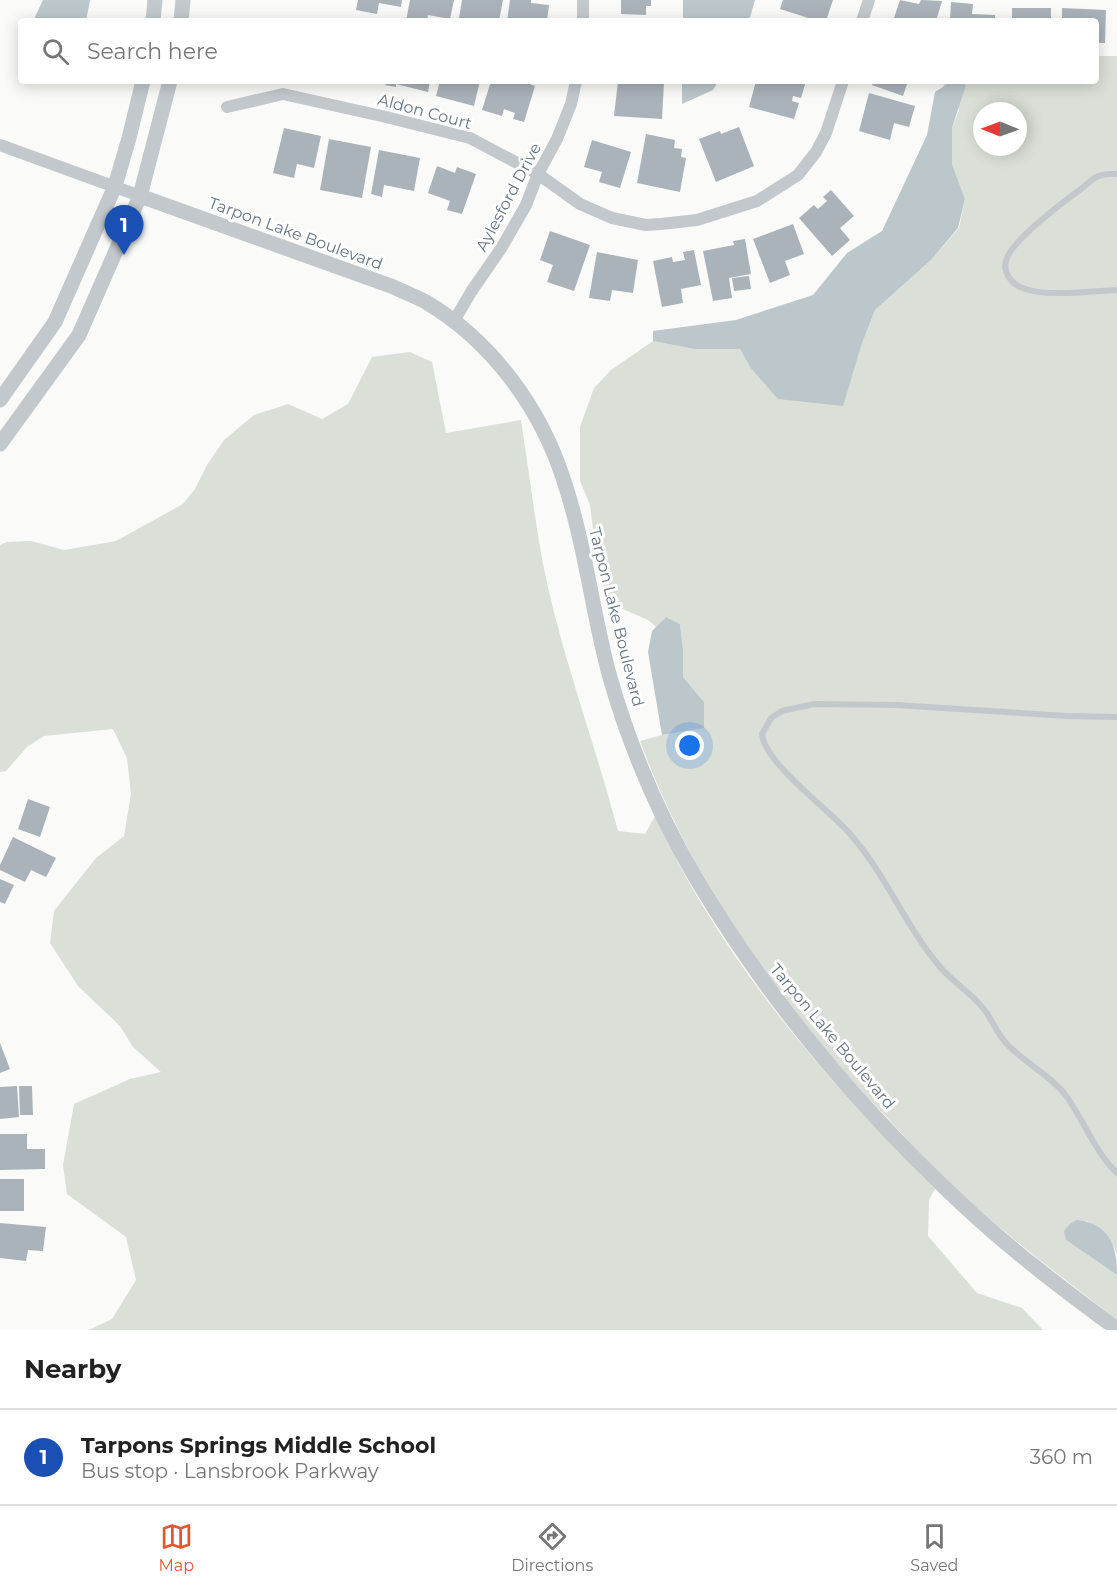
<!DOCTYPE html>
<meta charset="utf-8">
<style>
:root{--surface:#fff;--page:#f2f2f2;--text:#222;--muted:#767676;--line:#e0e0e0;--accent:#e4572e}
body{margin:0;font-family:Montserrat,sans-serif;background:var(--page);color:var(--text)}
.compass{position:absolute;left:973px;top:102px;width:54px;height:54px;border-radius:50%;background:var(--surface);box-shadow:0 3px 15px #0003;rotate:271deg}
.you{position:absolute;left:690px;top:746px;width:21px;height:21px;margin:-15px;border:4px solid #fff;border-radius:50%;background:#1a73e8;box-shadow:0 0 0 9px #1a73e833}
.badge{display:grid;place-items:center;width:39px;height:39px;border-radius:50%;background:var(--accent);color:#fff;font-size:20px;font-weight:700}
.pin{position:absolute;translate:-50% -50px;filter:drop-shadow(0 2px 3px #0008)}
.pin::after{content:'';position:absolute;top:32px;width:21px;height:18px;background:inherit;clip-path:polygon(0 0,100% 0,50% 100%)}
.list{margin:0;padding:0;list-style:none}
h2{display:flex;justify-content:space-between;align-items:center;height:78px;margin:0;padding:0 24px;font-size:26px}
h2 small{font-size:20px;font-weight:400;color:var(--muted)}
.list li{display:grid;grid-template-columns:39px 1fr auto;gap:18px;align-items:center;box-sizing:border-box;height:96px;padding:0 24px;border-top:2px solid var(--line)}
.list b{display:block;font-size:22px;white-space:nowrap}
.list p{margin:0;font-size:20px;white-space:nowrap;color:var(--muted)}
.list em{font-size:20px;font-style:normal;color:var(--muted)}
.icon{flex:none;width:33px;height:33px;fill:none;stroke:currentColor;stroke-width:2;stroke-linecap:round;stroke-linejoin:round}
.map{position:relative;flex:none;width:1117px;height:1330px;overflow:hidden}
.search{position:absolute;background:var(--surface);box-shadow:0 3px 15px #0003;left:18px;right:18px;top:18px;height:66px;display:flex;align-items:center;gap:15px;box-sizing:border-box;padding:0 21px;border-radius:6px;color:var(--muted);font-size:22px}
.sheet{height:174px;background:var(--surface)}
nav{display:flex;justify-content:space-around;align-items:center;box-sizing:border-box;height:84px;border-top:2px solid var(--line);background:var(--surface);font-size:16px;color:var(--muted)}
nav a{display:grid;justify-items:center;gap:3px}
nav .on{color:var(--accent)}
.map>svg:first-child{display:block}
</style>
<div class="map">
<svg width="1117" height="1330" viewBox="0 0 1117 1330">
<rect width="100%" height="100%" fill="#fafaf8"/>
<g fill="#dadfd7" fill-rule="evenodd">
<path d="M1096 56H1117V1254C1108 1234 1106 1231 1086 1221L1066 1240 1117 1275V1320C1068 1282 1018 1244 971 1203 943 1178 917 1150 891 1122 786 1012 693 885 640 741L662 735 704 727V702L683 677V650L680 624 666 617 656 627 648 620 607 602 597 563 590 505 580 481V427L594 388 611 370 653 341 694 349H740L750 367 861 346 875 310 931 260 959 228 965 199 952 164V128L959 110 952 81 944 87 943 81H1096ZM982 111H1018V147H982Z"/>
<path d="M410 352 432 362 446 433 521 420C528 466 534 513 542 559 560 652 594 740 618 831L645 834 655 816C720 958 825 1080 935 1189L929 1200 928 1236 977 1293 1022 1308 1043 1330H89L112 1319 136 1280 126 1237 67 1194 63 1165 74 1104 130 1079 161 1072 133 1047 120 1026 78 986 50 943 54 911 96 858 124 836 131 794 127 758 113 729 44 736 27 747 6 771 0 772V545L7 542 31 541 64 550 116 541 183 504 195 489 207 465 224 440 254 415 288 404 322 419 348 404 372 357Z"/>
</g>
<g fill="#bbc7cb">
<polygon points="43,0 90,0 86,21 33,21"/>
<polygon points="683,0 755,0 749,21 683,21"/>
<polygon points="682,81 718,81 713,90 682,104"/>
<polygon points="952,81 966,85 952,128 952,164 965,199 958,228 931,260 875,310 861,346 843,406 778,399 750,367 740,349 694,349 653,341 653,331 736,320 813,295 847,253 882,231 927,135 935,92"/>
<polygon points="666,617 680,624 683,650 683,677 704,702 704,728 662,735 648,652 652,631"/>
<path d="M1077 1220C1110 1224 1117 1246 1117 1275L1066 1240 1064 1231 1070 1224Z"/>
</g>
<g fill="#aab3b9">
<polygon points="358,0 402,0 401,7 379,3 377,14 356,10"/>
<polygon points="410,0 454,0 450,19 428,15 427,21 406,21"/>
<polygon points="462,0 503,0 499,21 475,21 459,18"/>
<polygon points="510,0 531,0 531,3 549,5 547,21 507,21"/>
<polygon points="621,0 651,0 651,6 646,6 646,15 621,14"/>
<polygon points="783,0 833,0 826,21 818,21 780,9"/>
<polygon points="900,0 919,4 921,0 942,1 936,21 893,21"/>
<polygon points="951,2 973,4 972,14 995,15 995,21 950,21"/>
<rect x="1012" y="8" width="39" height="13"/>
<polygon points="1062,8 1106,10 1105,43 1096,43 1096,21 1062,21"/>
<polygon points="386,81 430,81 428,92 396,84 396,87 385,85"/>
<polygon points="440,81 480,81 474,106 436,96"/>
<polygon points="491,81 522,81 535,86 524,122 513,119 515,113 504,109 502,116 482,110"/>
<polygon points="618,81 664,82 662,119 614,116"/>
<polygon points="756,81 806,81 801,98 793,96 792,101 799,103 794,119 749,107"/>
<polygon points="873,81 908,81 903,96 872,85"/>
<polygon points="869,93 915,106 909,127 894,123 890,140 859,131"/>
<polygon points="739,127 754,166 716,182 699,139 720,131 721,134"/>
<polygon points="284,128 321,136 314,168 297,164 294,178 273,173"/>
<polygon points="646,134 675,140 674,148 682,149 681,157 686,158 680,192 637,183"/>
<polygon points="329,139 371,147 362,198 320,190"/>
<polygon points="592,140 631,152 620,188 599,182 602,172 584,167"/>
<polygon points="379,150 420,158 414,191 384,185 382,197 371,194"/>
<polygon points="437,166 455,173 457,167 476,174 462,214 447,210 450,201 428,193"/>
<polygon points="831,190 854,216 840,228 850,240 832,256 799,218 814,205 818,209 827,201 823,197"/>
<polygon points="793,224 804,254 785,261 790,275 770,283 753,239"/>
<polygon points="550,231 590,245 574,291 547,282 553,265 540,260"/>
<polygon points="745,239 751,274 729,278 732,298 713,301 703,251 734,245 733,241"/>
<polygon points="694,250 701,285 681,289 683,303 662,307 653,261 672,257 673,262 685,260 683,252"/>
<polygon points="597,252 638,260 633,293 612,290 610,301 589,298"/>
<polygon points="749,276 751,289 734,291 732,278"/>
<polygon points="28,799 50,807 40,837 18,829"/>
<polygon points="13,837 56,858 46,877 31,870 25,882 0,870 0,865"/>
<polygon points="0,879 14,885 5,904 0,902"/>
<polygon points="0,1043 10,1069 0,1073"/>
<polygon points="17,1086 19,1117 0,1119 0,1087"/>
<polygon points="19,1086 32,1086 33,1115 20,1115"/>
<polygon points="0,1134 27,1134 27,1149 45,1149 45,1169 0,1170"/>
<rect x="0" y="1179" width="24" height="32"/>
<polygon points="0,1223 46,1227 43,1251 28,1250 26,1261 0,1258"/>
</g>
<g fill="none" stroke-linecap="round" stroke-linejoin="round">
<g stroke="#c3c8cc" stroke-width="6">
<path d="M1117 174C1111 174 1104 173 1099 176 1092 178 1087 185 1081 189 1063 202 1014 239 1007 258 1001 272 1012 285 1025 289 1048 297 1092 291 1117 290"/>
<path d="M1117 717 1067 716 896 705 814 704 782 711 771 718 762 734C765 764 830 810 851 835 886 875 906 927 940 967 953 982 971 993 983 1008 992 1019 996 1032 1006 1043 1023 1062 1046 1072 1064 1093 1083 1118 1094 1151 1117 1173"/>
</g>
<g stroke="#c3c8cc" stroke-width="12">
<polyline points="583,0 583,21"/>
<polyline points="862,21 869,0"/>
<polyline points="227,107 283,94 386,117 470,138 538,174 580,204 612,218 646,225 661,224 697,220 757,201 798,175 816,152 826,133 843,81"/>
<polyline points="0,145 140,196"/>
<polyline points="454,321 471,292 502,247 526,205 538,174 557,139 571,104 576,81"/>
</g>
<g stroke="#c3c8cc" stroke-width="15">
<polyline points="153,21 155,0"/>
<polyline points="181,21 183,0"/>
<path d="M140 196 391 286C402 291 415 296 426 302 493 342 541 409 564 481 585 544 592 610 609 674 629 745 659 816 697 880 769 1001 860 1109 963 1205 1011 1250 1064 1290 1117 1329"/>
<polyline points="0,400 55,322 115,186 129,138 143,81"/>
<polyline points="0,444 79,335 140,196 170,81"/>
</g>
</g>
<g text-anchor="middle" stroke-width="6" stroke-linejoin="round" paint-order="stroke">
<g font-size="16" fill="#657683" stroke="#fff">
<text transform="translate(425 111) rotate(15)" y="6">Aldon Court</text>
<text transform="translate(508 197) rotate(-62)" y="6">Aylesford Drive</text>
<text transform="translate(296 233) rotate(20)" y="6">Tarpon Lake Boulevard</text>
<text transform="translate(617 617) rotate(76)" y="6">Tarpon Lake Boulevard</text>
<text transform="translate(833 1036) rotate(50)" y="6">Tarpon Lake Boulevard</text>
</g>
</g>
</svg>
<svg class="compass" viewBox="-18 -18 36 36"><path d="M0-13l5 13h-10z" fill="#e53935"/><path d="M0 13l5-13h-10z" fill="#767676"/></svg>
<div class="you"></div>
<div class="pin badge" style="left:124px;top:255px;background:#1a4fb4">1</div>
<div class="search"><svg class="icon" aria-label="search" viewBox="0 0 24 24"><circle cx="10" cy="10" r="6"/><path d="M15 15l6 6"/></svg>Search here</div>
</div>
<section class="sheet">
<h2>Nearby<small></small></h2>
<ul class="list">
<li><span class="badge" style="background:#1a4fb4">1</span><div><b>Tarpons Springs Middle School</b><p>Bus stop · Lansbrook Parkway</p></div><em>360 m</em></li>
</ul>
</section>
<nav>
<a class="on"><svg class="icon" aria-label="map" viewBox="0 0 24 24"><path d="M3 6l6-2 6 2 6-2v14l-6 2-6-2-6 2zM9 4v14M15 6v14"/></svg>Map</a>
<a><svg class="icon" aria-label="directions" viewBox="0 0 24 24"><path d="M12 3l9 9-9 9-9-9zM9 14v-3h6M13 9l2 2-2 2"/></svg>Directions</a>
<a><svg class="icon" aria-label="saved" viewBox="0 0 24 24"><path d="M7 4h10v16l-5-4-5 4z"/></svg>Saved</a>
</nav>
